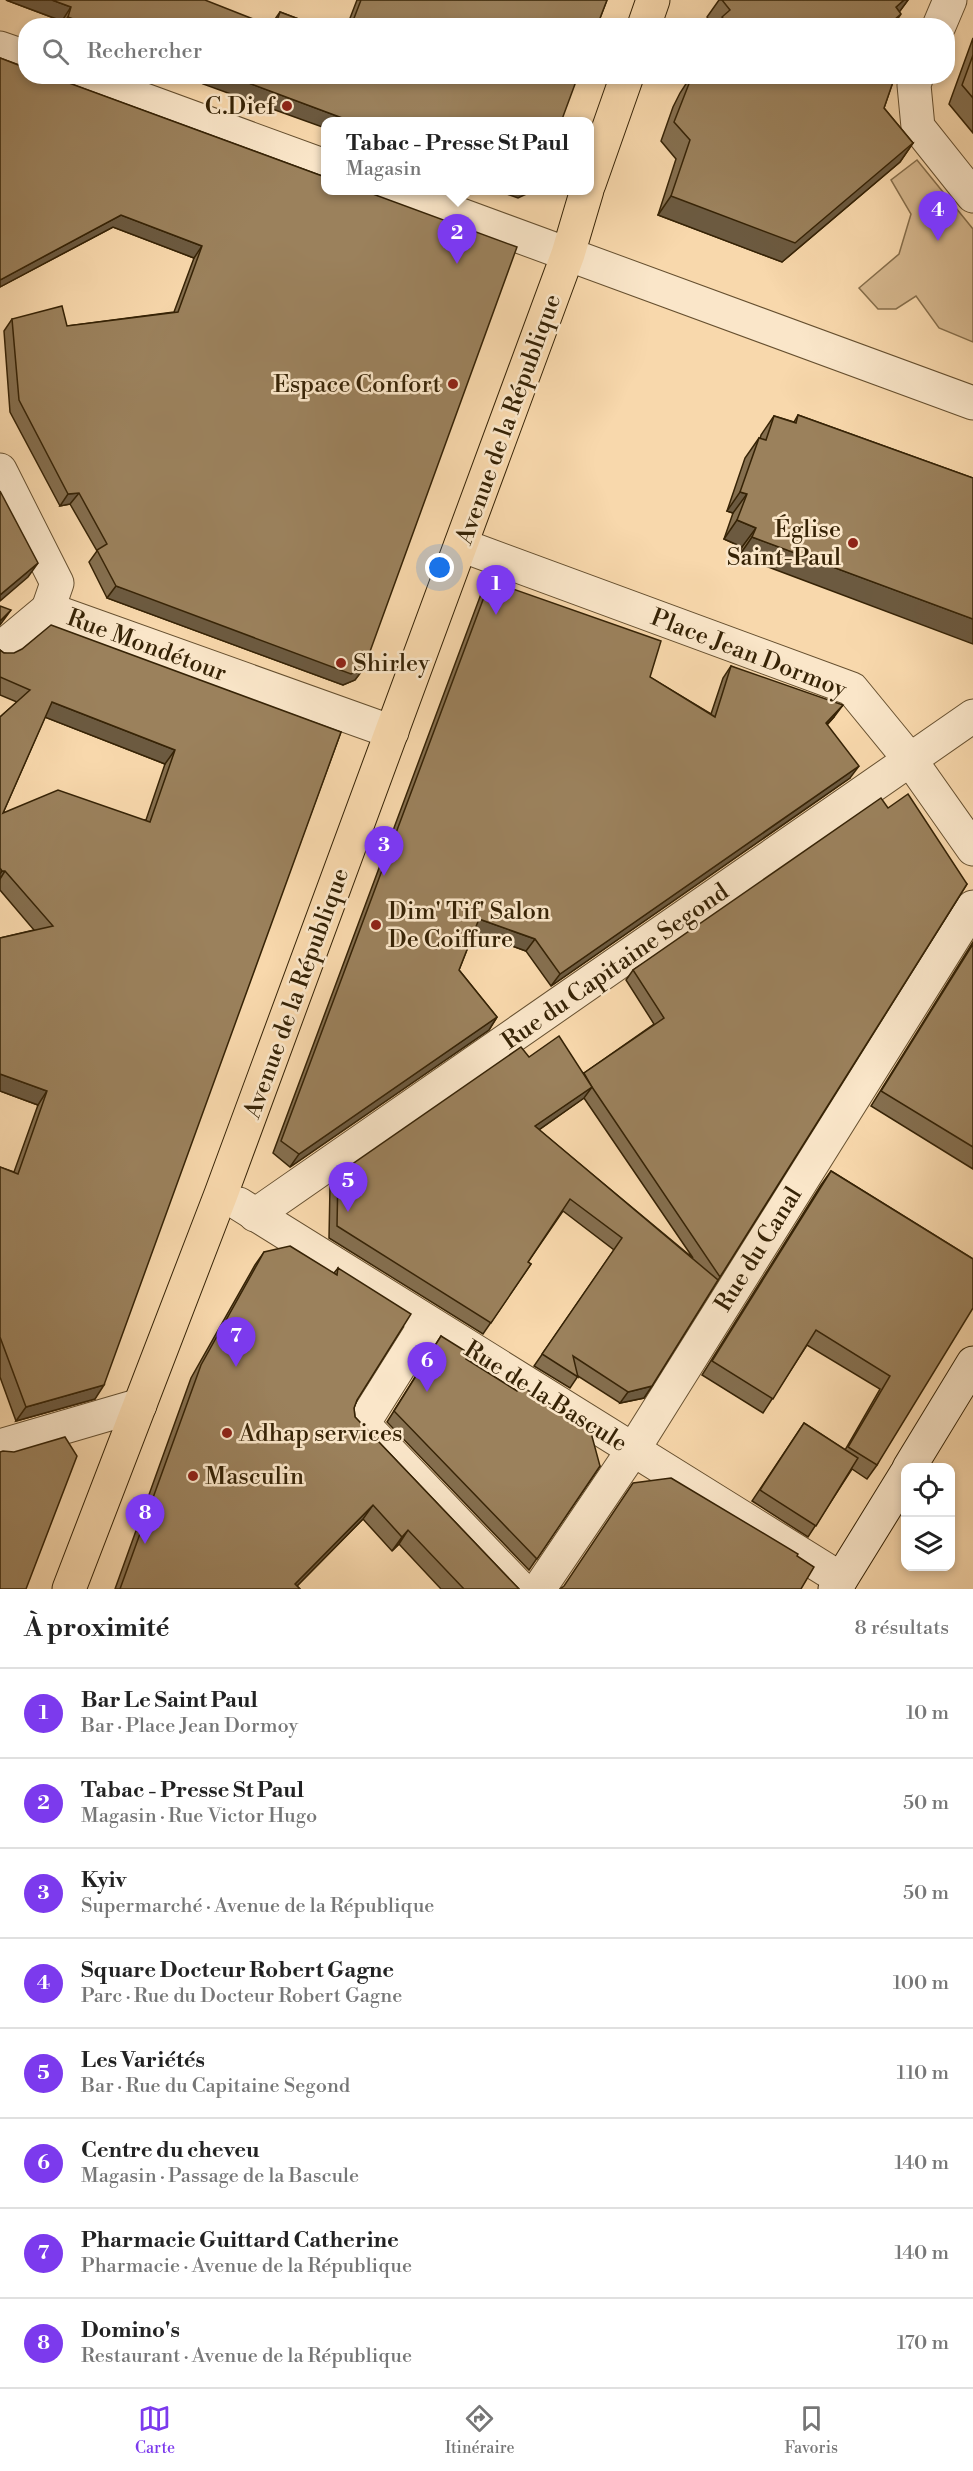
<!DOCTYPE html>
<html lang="fr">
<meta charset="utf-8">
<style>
:root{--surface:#fff;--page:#f2f2f2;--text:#222;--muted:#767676;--line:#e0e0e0;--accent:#7c3aed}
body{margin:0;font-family:"Libre Bodoni",serif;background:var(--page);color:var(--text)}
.controls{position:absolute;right:18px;bottom:18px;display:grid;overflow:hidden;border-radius:12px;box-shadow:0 3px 9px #0003}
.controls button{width:54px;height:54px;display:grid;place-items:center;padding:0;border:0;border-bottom:2px solid var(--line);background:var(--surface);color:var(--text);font:30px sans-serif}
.you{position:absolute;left:440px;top:568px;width:21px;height:21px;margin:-15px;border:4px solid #fff;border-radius:50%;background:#1a73e8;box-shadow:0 0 0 9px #1a73e833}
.badge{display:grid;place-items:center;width:39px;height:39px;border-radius:50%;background:var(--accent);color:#fff;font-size:20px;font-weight:700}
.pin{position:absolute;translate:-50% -50px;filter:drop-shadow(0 2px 3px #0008)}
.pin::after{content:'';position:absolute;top:32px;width:21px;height:18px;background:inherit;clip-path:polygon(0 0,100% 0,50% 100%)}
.popup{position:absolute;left:321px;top:117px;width:273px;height:78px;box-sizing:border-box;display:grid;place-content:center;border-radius:12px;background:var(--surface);filter:drop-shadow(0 2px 4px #0005);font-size:20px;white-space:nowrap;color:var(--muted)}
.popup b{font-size:22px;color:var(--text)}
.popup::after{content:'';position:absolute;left:50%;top:100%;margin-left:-12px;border:12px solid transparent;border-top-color:var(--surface)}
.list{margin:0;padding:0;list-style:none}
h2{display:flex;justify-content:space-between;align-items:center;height:78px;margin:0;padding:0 24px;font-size:26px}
h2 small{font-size:20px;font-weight:400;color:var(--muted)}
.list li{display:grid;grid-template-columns:39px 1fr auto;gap:18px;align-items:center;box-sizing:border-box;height:90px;padding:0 24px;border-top:2px solid var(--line)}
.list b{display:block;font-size:22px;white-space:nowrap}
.list p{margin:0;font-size:20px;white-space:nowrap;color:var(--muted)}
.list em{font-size:20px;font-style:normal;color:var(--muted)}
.icon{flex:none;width:33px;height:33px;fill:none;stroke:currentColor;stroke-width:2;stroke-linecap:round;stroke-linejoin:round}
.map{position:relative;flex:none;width:973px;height:1589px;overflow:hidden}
.search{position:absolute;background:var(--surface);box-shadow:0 3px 9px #0003;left:18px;right:18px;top:18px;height:66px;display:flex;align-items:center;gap:15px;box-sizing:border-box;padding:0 21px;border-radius:24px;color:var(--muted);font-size:22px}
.sheet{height:798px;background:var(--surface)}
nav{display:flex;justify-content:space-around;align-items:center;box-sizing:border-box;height:84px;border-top:2px solid var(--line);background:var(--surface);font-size:16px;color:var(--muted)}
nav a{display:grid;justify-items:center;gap:3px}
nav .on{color:var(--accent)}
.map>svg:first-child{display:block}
</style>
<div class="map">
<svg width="973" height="1589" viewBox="0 0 973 1589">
<rect width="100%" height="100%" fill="#f8d8ac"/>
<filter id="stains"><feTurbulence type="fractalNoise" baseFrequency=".00333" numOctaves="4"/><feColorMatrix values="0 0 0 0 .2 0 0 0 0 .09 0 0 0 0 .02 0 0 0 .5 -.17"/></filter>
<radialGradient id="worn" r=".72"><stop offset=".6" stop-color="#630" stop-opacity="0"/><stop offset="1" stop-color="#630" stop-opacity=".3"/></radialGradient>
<polygon fill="#d7b990" stroke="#866e4b" stroke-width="1.5" points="917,160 973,229 973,342 939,328 916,296 896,309 878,309 859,288 899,254 911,214 891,180"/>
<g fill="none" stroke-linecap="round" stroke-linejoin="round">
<defs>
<g id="minor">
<polyline points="939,26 950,0"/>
<polyline points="0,48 26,57"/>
<polyline points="79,76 325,166"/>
<polyline points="917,76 914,85 918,127 973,196"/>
<polyline points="393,190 973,403"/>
<polyline points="0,470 57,583 48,609"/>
<polyline points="461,545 852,689 911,761 973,849"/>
<polyline points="48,609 392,732"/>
<polyline points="0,649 48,609"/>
<polyline points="239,1204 841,1579"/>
<polyline points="255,1215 973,716"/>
<polyline points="427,1322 363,1424 521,1589"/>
<polyline points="0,1446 140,1405"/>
<polyline points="539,1589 633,1450 973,907"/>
</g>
<g id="secondary">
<polyline points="909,1468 973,1363"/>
<polyline points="835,1589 906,1474"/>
</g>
<g id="primary">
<polyline points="644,26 653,0"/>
<polyline points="589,184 627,76"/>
<polyline points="69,1589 221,1194 568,254 587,190"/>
</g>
</defs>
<use href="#minor" stroke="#665030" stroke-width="35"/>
<use href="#secondary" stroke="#362306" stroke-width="35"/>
<use href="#primary" stroke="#362306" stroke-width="35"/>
<use href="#minor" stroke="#fae6c9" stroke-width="33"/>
<use href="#secondary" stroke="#fae6c9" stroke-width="33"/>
<use href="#primary" stroke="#f8d8ac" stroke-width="33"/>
</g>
<g fill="#856f4f" stroke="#362306" stroke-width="1.5" fill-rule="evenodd">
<polygon points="6,0 271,25 280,12 317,26 60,26 62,21"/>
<polygon points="357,0 607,0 597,26 347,26"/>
<polygon points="719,0 908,0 899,12 893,26 713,26 707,17"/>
<polygon points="973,38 973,133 949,104"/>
<polygon points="0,58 325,177 364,668 355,680 343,685 107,598 89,562 97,551 70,504 60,506 10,412 4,331 12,319 67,326 174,312 194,258 113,227 0,287"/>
<polygon points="691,76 895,76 884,108 913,143 900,162 782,262 658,215 676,159 661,141 673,107 680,93"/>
<polygon points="798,415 973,478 739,556 742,547 724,539 733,513 727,511 745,458 759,438 760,439 761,435 774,416 794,422"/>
<polygon points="490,581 711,714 723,678 731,666 834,717 827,725 850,778 551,986 526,951 474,932 459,970 497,1017 489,1030 290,1167 273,1153 481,594"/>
<path d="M0 650 4 653 341 732 95 1399 16 1421 0 1377V1167L14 1172 38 1105 0 1091V938L34 930 0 890V717L17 702 0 695ZM45 717 165 764 146 820 3 813Z"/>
<path d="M888 808 967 884 644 1398 620 1403 578 1376 570 1388 534 1366 614 1250 563 1211 528 1262 531 1264 483 1334 329 1238 330 1186 338 1174 529 1057 584 1073 654 1024 626 980 633 970ZM584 1098 693 1258 539 1130Z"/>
<polygon points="973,942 973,1169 871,1106"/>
<polygon points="831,1171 973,1259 877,1465 867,1479 852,1469 808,1537 752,1501 804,1423 845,1450 880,1389 807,1345 763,1413 702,1375 821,1185"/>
<polygon points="264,1252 334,1273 338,1268 357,1400 354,1408 355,1417 519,1589 441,1589 399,1544 392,1551 363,1519 297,1586 300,1589 115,1589 191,1378 255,1265"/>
<polygon points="441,1336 466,1359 517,1391 600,1466 529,1570 387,1422"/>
</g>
<g fill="#6c5a40" stroke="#362306" stroke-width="1.5">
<polygon points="6,0 52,0 71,7 62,21"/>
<polygon points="904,0 908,0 900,11 883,26 896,7"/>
<polygon points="901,14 893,26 887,26"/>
<polygon points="68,17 91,26 61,26"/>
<polygon points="209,76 230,76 353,122 325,122 325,128 203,84"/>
<polygon points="913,143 900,162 782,262 658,215 671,196"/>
<polygon points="496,190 532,190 531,192 518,198"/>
<polygon points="121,215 202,246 194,258 113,227 0,287 0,280"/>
<polygon points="740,492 747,494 733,513 727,511"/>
<polygon points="79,493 70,504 60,506 68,494"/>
<polygon points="737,520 756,528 742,547 724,539"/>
<polygon points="752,537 973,619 973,644 739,556"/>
<polygon points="38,563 28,577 0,601 0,595"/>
<polygon points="116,586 364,668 355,680 343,685 107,598"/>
<polygon points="11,610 0,625 0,621"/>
<polygon points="52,702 175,750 165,764 42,716"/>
<polygon points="843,705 834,717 817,735 826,723"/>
<polygon points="859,766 850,778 551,986 560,974"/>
<polygon points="2,871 5,871 0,879 0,874"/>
<polygon points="479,919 535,939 526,951 470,931"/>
<polygon points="497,1017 489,1030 290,1167 299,1154"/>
<polygon points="0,1074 47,1091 38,1105 0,1091"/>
<polygon points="592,1087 584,1098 527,1138 535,1126"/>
<polygon points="104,1385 95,1399 16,1421 26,1407"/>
<polygon points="652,1386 644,1398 620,1403 628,1392"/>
<polygon points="373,1505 363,1519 294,1589 295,1584"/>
<polygon points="408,1530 399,1544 392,1551 402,1537"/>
</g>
<g fill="#9b815c" stroke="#362306" stroke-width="1.5" fill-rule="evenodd">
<polygon points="52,0 205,0 271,26 91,26 68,17 71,7"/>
<polygon points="361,0 607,0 597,26 351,26"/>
<polygon points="722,0 904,0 896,7 901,14 887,26 729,26 722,17 730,10"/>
<polygon points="280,12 317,26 275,26"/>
<polygon points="973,55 973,98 962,85"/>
<polygon points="0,58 26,68 26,76 50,76 325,177 325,190 362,190 517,247 364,668 351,674 116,586 97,550 107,544 79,493 68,494 19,400 12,319 62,306 67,326 178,312 202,246 121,215 0,280"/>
<polygon points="230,76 578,76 561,122 353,122"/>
<polygon points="692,76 895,76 884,108 913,143 795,243 671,196 690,140 674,122"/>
<polygon points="798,415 973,478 973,619 752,537 756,528 737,520 747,494 740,492 759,438 766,440 774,416 796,423"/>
<polygon points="0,491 38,563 0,595"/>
<polygon points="490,581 661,641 650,677 715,717 731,666 843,705 826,723 859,766 560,974 535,939 479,919 459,970 497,1017 299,1154 281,1141"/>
<polygon points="0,606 11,610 0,621"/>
<path d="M51 625 341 732 104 1385 26 1407 0 1337V1167L18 1174 47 1091 0 1074V938L53 926 5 871H2L0 868V717L30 690 0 677V650L4 653H14L22 649ZM52 702 175 750 150 822 58 790 3 813Z"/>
<polygon points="908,794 967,884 720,1277 592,1087 584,1073 664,1018 633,970 881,798 888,808"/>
<polygon points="973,944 973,1147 881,1091"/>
<polygon points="559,1036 592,1087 535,1126 718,1280 652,1386 628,1392 573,1356 578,1377 542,1354 622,1238 570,1199 528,1262 531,1264 491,1323 337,1226 338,1174 521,1047 529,1057"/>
<polygon points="831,1171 973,1259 973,1308 877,1465 848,1447 890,1376 816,1330 773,1399 712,1361"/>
<polygon points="290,1246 337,1275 338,1268 411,1314 357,1400 354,1408 355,1417 519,1589 464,1589 408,1530 402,1537 373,1505 295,1584 300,1589 120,1589 201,1365 264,1252"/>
<polygon points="441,1336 470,1354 466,1359 517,1391 521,1386 590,1429 600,1466 537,1559 394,1411"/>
<polygon points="804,1423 858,1458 816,1526 760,1490"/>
<polygon points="65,1437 77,1456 26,1589 0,1589 0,1452 3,1451 14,1452"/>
<polygon points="671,1478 798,1554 797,1556 814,1567 801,1589 560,1589 564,1586 633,1483"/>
</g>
<g fill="#8f2418" stroke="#fae6c9" stroke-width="2">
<circle cx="287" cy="106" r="6"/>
<circle cx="453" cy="384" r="6"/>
<circle cx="853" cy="543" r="6"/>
<circle cx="341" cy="663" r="6"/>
<circle cx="376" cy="925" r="6"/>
<circle cx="227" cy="1433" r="6"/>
<circle cx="193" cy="1476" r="6"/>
</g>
<g text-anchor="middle" stroke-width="5" stroke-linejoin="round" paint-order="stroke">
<g font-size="24" fill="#362306" stroke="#fae6c9" text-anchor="start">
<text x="275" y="114" text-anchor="end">C.Dief</text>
<text x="441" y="392" text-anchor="end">Espace Confort</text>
<text x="841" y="537" text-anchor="end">Église<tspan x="841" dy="28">Saint-Paul</tspan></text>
<text x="353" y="671">Shirley</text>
<text x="388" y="919">Dim' Tif' Salon<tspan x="388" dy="28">De Coiffure</tspan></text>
<text x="239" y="1441">Adhap services</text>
<text x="205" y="1484">Masculin</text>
</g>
<g font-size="24" fill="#362306" stroke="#fae6c9">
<text transform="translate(508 419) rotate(-70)" y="8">Avenue de la République</text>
<text transform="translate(147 645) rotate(20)" y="8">Rue Mondétour</text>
<text transform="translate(749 653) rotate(21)" y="8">Place Jean Dormoy</text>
<text transform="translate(615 966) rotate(-35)" y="8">Rue du Capitaine Segond</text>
<text transform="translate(296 993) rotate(-70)" y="8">Avenue de la République</text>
<text transform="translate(758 1249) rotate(-58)" y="8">Rue du Canal</text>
<text transform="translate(546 1396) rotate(32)" y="8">Rue de la Bascule</text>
</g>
</g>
<rect width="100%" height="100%" filter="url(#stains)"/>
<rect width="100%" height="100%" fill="url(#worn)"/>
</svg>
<div class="controls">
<button><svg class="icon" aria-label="locate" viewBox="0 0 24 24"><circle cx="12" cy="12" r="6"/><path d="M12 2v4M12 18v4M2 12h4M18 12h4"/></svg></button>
<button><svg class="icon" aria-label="layers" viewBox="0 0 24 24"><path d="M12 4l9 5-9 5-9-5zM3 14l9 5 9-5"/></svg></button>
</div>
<div class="you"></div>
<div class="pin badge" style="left:496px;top:615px">1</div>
<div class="pin badge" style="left:457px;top:264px">2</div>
<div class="popup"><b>Tabac - Presse St Paul</b>Magasin</div>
<div class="pin badge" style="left:384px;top:876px">3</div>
<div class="pin badge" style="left:938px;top:241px">4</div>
<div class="pin badge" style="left:348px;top:1212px">5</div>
<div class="pin badge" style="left:427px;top:1392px">6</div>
<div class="pin badge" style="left:236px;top:1367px">7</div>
<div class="pin badge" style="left:145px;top:1544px">8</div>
<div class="search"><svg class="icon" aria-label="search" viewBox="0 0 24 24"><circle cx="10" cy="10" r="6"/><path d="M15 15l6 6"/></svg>Rechercher</div>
</div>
<section class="sheet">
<h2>À proximité<small>8 résultats</small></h2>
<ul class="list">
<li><span class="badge">1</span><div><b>Bar Le Saint Paul</b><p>Bar · Place Jean Dormoy</p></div><em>10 m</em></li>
<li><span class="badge">2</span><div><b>Tabac - Presse St Paul</b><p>Magasin · Rue Victor Hugo</p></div><em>50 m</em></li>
<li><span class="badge">3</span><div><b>Kyiv</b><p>Supermarché · Avenue de la République</p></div><em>50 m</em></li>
<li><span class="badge">4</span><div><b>Square Docteur Robert Gagne</b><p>Parc · Rue du Docteur Robert Gagne</p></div><em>100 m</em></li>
<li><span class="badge">5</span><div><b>Les Variétés</b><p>Bar · Rue du Capitaine Segond</p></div><em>110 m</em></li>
<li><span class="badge">6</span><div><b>Centre du cheveu</b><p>Magasin · Passage de la Bascule</p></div><em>140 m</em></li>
<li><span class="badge">7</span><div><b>Pharmacie Guittard Catherine</b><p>Pharmacie · Avenue de la République</p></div><em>140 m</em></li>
<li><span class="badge">8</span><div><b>Domino's</b><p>Restaurant · Avenue de la République</p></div><em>170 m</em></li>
</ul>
</section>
<nav>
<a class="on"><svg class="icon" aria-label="map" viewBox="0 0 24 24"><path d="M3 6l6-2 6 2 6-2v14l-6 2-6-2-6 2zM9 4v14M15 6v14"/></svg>Carte</a>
<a><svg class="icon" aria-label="directions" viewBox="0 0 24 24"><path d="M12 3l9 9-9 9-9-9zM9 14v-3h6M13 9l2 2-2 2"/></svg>Itinéraire</a>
<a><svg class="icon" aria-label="saved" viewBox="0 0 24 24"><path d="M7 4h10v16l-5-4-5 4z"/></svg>Favoris</a>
</nav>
